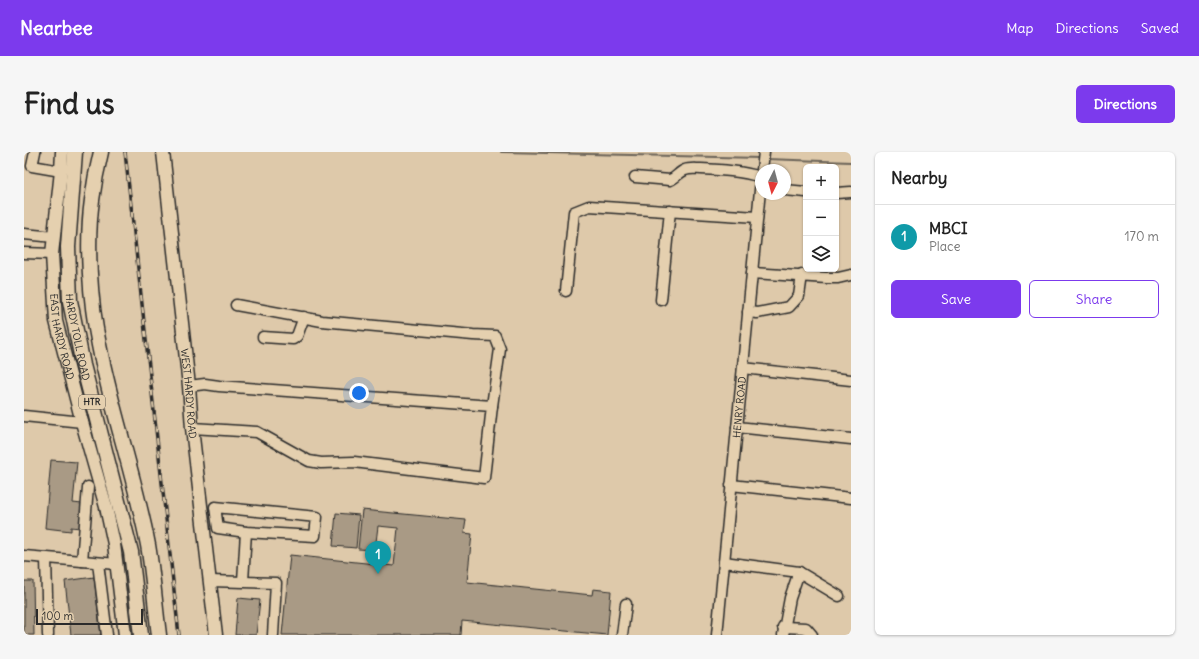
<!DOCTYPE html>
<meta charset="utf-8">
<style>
:root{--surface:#fff;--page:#f6f6f6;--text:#222;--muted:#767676;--line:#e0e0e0;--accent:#7c3aed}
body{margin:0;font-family:Delius,sans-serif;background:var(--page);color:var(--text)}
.controls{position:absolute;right:12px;top:12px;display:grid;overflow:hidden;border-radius:6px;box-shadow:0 1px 3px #0004}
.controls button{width:36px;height:36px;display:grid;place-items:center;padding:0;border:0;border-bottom:1px solid var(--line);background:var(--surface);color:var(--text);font:20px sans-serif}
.compass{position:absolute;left:731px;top:12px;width:36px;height:36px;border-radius:50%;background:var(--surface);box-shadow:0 1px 3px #0004;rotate:186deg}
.scale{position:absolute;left:12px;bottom:10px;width:107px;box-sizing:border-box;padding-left:4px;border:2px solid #2b2b2b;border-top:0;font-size:11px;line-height:14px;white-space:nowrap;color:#2b2b2b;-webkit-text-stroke:3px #e5d0af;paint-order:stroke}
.you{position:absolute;left:335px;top:241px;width:14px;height:14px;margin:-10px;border:3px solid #fff;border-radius:50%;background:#1a73e8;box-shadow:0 0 0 6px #1a73e833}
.badge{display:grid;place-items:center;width:26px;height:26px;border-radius:50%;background:var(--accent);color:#fff;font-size:13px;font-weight:700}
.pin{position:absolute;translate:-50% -33px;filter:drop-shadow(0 1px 2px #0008)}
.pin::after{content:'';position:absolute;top:21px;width:14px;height:12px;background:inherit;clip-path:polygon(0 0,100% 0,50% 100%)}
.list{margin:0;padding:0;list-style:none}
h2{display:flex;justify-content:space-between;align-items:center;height:52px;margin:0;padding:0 16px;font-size:17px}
h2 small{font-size:13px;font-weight:400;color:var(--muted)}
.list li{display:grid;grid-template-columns:26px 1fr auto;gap:12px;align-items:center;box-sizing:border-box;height:64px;padding:0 16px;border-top:1px solid var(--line)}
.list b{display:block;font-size:15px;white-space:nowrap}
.list p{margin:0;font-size:13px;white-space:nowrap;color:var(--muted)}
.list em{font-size:13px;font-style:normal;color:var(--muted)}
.actions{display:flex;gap:8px;padding:12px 16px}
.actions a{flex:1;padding:9px 0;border:1px solid var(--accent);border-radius:6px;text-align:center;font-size:14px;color:var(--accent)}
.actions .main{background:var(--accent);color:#fff}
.icon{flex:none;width:22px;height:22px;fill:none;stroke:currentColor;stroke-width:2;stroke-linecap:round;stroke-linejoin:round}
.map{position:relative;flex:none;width:827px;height:483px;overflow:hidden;border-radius:6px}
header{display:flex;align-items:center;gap:24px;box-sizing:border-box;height:56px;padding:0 20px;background:var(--accent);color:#fff}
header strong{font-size:19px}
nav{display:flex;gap:22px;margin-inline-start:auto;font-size:14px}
.intro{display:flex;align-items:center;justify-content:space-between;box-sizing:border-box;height:96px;padding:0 24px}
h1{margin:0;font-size:28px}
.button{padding:10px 18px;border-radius:6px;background:var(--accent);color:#fff;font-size:14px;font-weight:700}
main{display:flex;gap:24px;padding:0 24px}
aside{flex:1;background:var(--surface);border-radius:6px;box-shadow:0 1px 3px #0004}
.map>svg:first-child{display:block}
</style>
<header>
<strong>Nearbee</strong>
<nav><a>Map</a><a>Directions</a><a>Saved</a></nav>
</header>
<div class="intro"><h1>Find us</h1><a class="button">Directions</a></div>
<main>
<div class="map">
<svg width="827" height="483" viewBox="0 0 827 483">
<rect width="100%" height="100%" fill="#dec9aa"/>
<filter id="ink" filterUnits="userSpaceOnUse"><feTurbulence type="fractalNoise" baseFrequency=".025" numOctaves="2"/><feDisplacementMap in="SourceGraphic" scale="8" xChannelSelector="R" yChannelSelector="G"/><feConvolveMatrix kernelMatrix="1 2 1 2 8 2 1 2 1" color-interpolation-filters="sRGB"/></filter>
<g filter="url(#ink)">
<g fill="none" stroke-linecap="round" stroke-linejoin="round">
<g stroke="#6a6358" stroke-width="2">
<polyline points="477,0 736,6"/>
<polyline points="742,7 827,10"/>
</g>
</g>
<g fill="#a99a85" stroke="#2b2b2b">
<polygon points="27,308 53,310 49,351 58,352 56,376 47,375 47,379 21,376"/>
<polygon points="338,358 442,368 440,381 448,382 443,430 568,443 569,437 587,439 583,483 438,469 437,483 258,483 266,403 370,414 374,376 354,374 351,398 334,397"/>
<polygon points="312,361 335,363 332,396 309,394"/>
<polygon points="70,425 77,483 47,483 41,429"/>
<polygon points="0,429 9,429 10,483 0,483"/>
<polygon points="214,446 236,448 232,483 211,483"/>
</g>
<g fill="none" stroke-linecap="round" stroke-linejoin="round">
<defs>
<g id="minor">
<polyline points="11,0 8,14 37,19"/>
<polyline points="738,18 740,0"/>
<path d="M611 25 646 28C652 26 655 20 661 18 666 16 672 17 677 17 698 18 717 19 737 25"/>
<polyline points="761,38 782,40"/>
<polyline points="812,41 827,40"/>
<polyline points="0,82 30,85"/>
<polyline points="0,101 28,102"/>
<polyline points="728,121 803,126 814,126 827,123"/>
<polyline points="542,139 550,60 565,54 733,65"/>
<polyline points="637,148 646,59"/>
<polyline points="212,153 298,169 449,183 471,184 476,197 468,254"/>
<polyline points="724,160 733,161 765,155 775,144 778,123"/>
<polyline points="239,185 269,187 273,184 280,165"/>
<polyline points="719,216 827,228"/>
<polyline points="165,234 181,232 195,234 468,254 460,326 330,310 297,311 285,309 233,280 168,276"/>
<polyline points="0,264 58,270"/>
<polyline points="713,275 827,287"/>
<polyline points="707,333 827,346"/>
<polygon points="191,355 293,365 291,384 222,380 194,376"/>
<polyline points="0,404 93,412"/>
<polyline points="22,406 24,483"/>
<polyline points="58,409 64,335"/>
<polyline points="700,410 775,420 815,444"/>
<polyline points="74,411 83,483"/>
<polyline points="186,429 252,431 249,483"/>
<polyline points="219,429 222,380"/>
<polyline points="759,475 782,476 788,483"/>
<polyline points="598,483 602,452"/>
<path id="s1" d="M693 483 737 28"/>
<polyline points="759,483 766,446 775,420"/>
</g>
<g id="major">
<path id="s2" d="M38 0 37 19 28 102 32 169 58 270 82 355 90 392 101 483"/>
<path id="s3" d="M139 0 165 234 168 276 192 483"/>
</g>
<g id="highway">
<path id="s4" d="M51 0 44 95 46 149 59 213 107 400 117 483"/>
<path d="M77 0C73 16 70 32 68 48 62 91 66 149 75 193 88 260 111 325 124 393 129 422 131 453 135 483"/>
</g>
</defs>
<use href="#minor" stroke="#2b2b2b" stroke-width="13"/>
<use href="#major" stroke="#2b2b2b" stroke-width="15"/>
<use href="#highway" stroke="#2b2b2b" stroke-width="17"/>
<use href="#minor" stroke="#e5d0af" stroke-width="10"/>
<use href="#major" stroke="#e5d0af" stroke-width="12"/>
<use href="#highway" stroke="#e5d0af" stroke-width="14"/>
<defs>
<polyline id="rail" points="101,0 155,483"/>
</defs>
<use href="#rail" stroke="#2b2b2b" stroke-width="3.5"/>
<use href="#rail" stroke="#e5d0af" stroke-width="2" stroke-dasharray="6" stroke-linecap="butt"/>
</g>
</g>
<g text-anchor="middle" stroke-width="4" stroke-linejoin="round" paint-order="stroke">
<rect fill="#e5d0af" stroke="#635c53" stroke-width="1" x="55" y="243" width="26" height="14" rx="3"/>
<g font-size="9" font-weight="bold" fill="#2b2b2b">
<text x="68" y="253">HTR</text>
</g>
<g font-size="10" fill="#2b2b2b" stroke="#e5d0af">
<text dy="4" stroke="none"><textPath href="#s2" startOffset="186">EAST HARDY ROAD</textPath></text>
<text dy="4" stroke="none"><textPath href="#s4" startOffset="186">HARDY TOLL ROAD</textPath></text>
<text dy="4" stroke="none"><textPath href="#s3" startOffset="243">WEST HARDY ROAD</textPath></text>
<text dy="4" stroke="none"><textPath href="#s1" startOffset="229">HENRY ROAD</textPath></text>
</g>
</g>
</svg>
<div class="controls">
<button>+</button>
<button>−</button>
<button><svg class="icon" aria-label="layers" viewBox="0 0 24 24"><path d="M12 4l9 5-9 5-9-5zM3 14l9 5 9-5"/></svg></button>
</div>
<svg class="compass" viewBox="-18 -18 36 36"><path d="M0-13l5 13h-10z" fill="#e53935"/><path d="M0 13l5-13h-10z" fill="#767676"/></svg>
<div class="scale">100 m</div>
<div class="you"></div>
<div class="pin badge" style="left:354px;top:422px;background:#0f9aa8">1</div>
</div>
<aside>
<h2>Nearby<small></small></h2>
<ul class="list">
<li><span class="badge" style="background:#0f9aa8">1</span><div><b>MBCI</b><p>Place</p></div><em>170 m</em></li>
</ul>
<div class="actions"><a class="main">Save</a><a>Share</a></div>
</aside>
</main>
